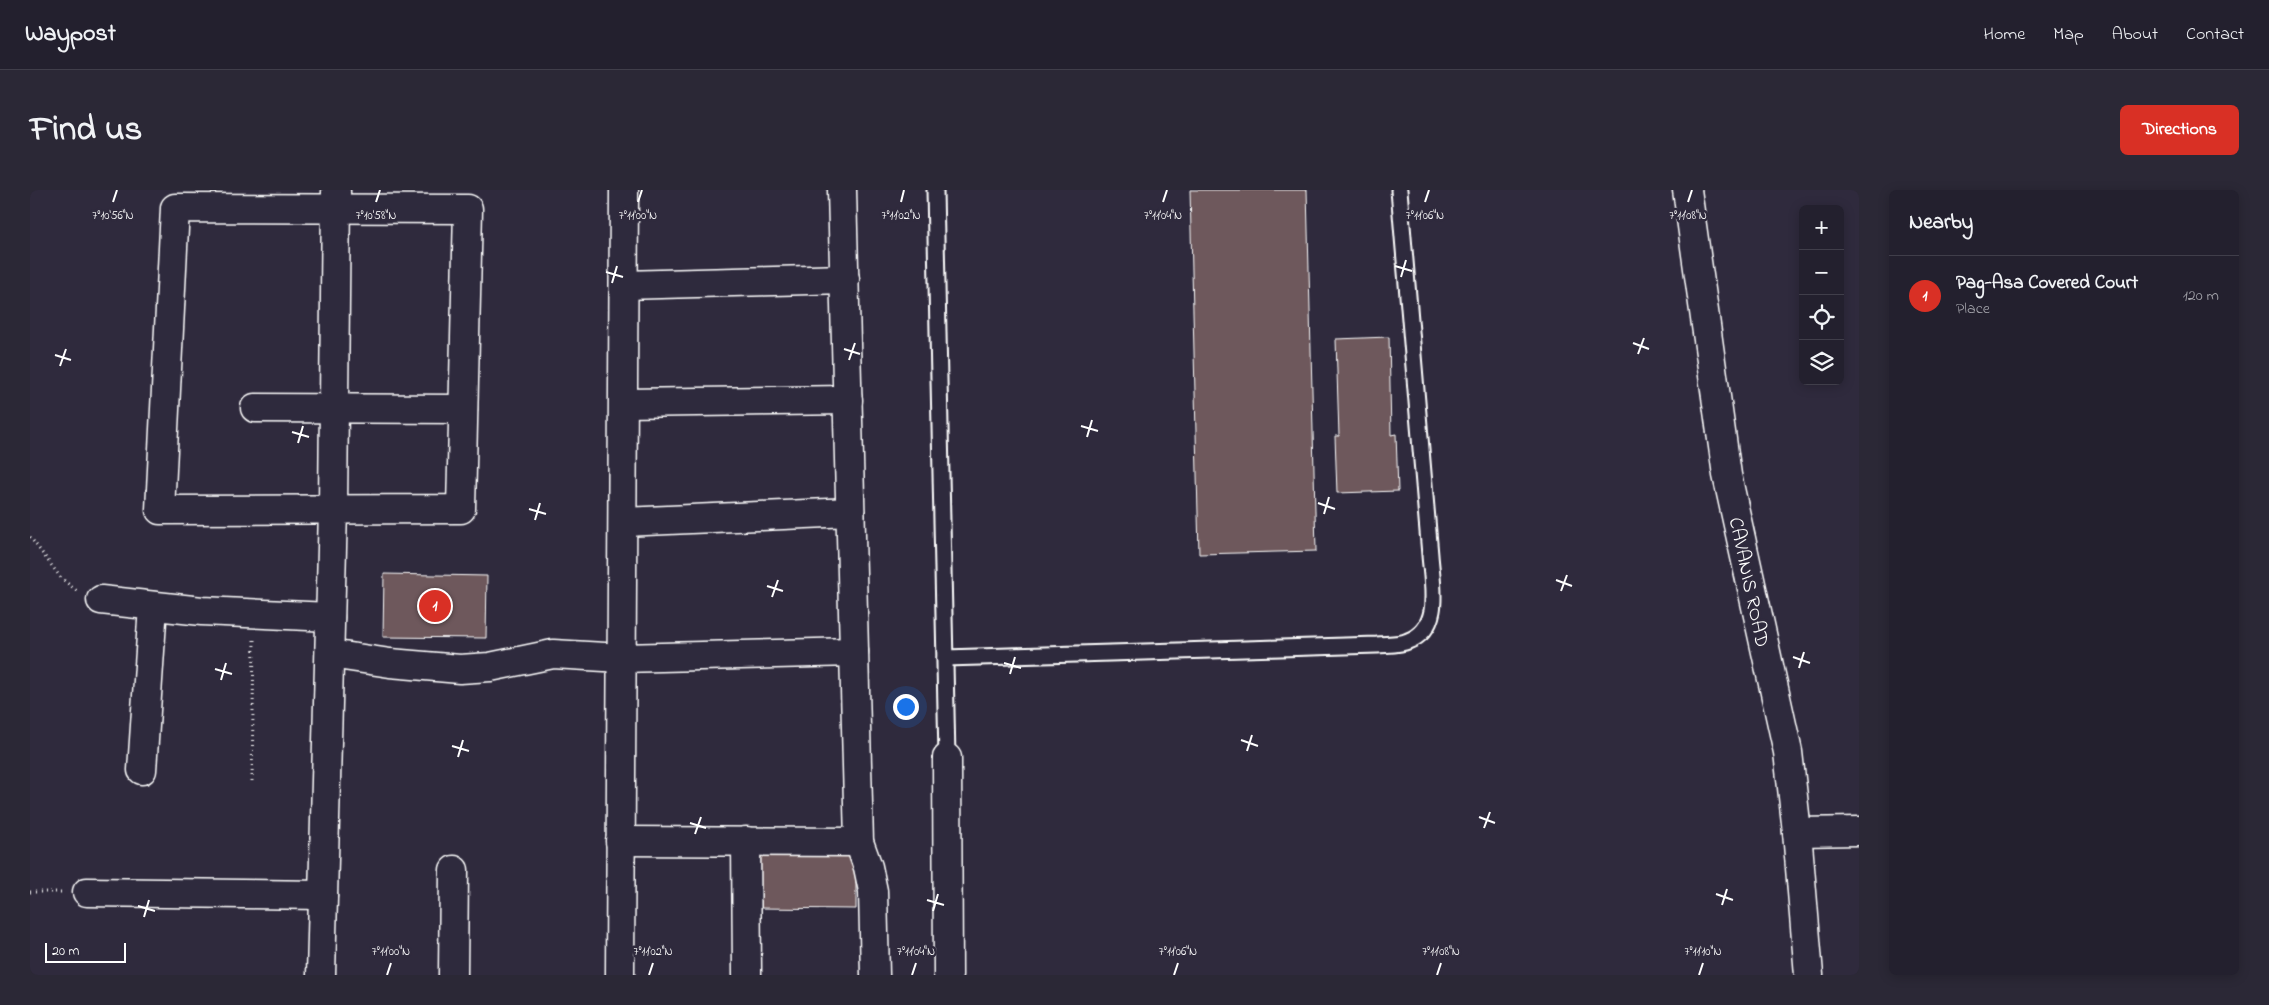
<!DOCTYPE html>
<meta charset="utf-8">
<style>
:root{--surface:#23202e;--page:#2b2836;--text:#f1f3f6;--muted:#a3a3aa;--line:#403e4a;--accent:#d93025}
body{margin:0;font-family:"Indie Flower",sans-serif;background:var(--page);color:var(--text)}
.controls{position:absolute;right:15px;top:15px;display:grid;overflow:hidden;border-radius:8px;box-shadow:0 2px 12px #0003}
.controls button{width:45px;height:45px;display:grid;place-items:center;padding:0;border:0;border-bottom:1px solid var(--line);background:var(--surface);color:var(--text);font:25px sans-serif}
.scale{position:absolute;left:15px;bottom:12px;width:81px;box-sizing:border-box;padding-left:5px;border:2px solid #fff;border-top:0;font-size:14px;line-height:18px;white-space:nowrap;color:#fff;-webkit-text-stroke:4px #2f2a3d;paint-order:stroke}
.you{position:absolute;left:875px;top:516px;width:18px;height:18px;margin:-12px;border:4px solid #fff;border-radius:50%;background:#1a73e8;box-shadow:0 0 0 8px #1a73e833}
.badge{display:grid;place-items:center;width:32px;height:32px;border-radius:50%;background:var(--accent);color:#fff;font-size:16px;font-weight:700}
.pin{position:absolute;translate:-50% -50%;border:2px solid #fff;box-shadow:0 1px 5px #0006}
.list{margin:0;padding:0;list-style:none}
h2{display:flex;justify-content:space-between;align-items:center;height:65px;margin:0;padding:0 20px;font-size:21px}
h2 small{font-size:16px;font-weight:400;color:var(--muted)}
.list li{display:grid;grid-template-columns:32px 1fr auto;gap:15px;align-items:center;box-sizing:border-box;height:80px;padding:0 20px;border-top:1px solid var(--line)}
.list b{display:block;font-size:19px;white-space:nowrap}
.list p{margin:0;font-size:16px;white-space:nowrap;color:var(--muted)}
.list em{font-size:16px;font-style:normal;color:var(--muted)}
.icon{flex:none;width:28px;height:28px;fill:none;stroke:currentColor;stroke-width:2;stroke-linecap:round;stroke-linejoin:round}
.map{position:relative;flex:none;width:1829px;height:785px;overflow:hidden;border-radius:8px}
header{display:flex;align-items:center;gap:30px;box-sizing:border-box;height:70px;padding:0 25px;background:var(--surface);border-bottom:1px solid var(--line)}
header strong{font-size:24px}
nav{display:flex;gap:28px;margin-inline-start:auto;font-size:18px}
.intro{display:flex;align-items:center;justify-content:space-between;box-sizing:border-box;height:120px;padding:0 30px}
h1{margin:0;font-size:35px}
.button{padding:12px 22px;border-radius:8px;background:var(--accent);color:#fff;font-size:18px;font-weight:700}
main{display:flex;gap:30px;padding:0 30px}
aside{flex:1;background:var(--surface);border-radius:8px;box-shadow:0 2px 12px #0003}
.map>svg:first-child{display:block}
</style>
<header>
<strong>Waypost</strong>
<nav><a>Home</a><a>Map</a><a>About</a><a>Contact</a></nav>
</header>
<div class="intro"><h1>Find us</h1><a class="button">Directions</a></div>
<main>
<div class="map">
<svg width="1829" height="785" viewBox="0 0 1829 785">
<rect width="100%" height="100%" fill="#2f2a3d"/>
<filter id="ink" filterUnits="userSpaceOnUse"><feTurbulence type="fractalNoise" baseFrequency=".02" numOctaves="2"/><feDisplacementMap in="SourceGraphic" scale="10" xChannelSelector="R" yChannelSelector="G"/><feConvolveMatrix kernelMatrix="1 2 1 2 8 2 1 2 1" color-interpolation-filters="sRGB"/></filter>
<g filter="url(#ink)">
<g fill="#6e595c" stroke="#fff">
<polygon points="1160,0 1277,0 1286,361 1169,364"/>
<polygon points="1359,147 1361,245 1366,244 1368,301 1307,303 1305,246 1309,246 1306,149"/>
<polygon points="354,384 457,386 456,448 353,447"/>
<polygon points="728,657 826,658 826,719 728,718"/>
</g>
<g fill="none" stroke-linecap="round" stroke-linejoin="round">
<defs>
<g id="service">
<polyline points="905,0 917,568"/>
<path d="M915 468 1347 455C1357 454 1370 455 1378 451 1413 438 1402 394 1400 365L1369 0"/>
</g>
<g id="minor">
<polyline points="812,0 829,652 838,677 843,701 845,785"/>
<polyline points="1657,0 1697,285 1758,562 1767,642 1779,785"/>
<polygon points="145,18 438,19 431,319 130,320"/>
<polyline points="594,95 815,89"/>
<polyline points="594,213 818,210"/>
<polyline points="225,218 433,219"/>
<polyline points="593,332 820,322"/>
<polyline points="71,410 172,421 300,427"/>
<polyline points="300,464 360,473 430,479 460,477 523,464 592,468 824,462"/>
<polyline points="917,568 918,785"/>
<polyline points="112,580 123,416"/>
<polyline points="1767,642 1829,641"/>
<polyline points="590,651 829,652"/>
<polyline points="716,651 717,785"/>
<polyline points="57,702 293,705"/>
<polyline points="291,785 303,319 306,1"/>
<polyline points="423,785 424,680"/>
<polyline points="590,785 594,0"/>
</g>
</defs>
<use href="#service" stroke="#fff" stroke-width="19"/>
<use href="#minor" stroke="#fff" stroke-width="31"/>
<g stroke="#fff" stroke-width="3" stroke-dasharray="1 4" stroke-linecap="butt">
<polyline points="0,347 31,388 47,401"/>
<polyline points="222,591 224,450"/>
<polyline points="0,702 32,702"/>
</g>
<use href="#service" stroke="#2f2a3d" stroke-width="15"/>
<use href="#minor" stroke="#2f2a3d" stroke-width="28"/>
</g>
</g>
<path fill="none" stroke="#fff" stroke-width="2" d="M83 12 87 0M346 12 350 0M608 12 612 0M871 12 874 0M1133 12 1137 0M1395 12 1399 0M1658 12 1662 0M1365 76 1382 81M576 82 593 87M1371 87 1376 70M582 93 587 76M1603 153 1619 159M814 159 830 164M1608 164 1614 148M25 165 41 170M819 170 825 153M30 176 36 159M1051 236 1068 241M262 242 279 247M1057 247 1062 230M268 253 273 236M1288 313 1305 319M499 319 516 324M1294 324 1299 307M505 330 510 313M1526 390 1542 396M737 396 753 401M1531 401 1537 385M742 407 748 390M1763 467 1780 473M974 473 991 478M1769 478 1774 462M185 479 202 484M980 484 985 467M191 490 196 473M1211 550 1228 556M422 556 439 561M1217 561 1222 545M428 567 433 550M1449 627 1465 633M660 633 676 638M1454 638 1460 622M665 644 671 627M1686 704 1703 710M897 710 914 715M1692 715 1697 699M108 716 125 721M903 721 908 704M114 727 119 710M357 785 361 773M619 785 623 773M882 785 886 773M1144 785 1148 773M1407 785 1411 773M1669 785 1673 773"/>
<g text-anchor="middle" stroke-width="5" stroke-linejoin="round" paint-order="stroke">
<g font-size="20" fill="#fff" stroke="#2f2a3d">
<text transform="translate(1720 392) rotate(78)" y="7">CAVANIS ROAD</text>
</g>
</g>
<g font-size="12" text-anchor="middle" fill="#fff" stroke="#2f2a3d" stroke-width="5" stroke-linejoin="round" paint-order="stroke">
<text x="83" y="29">7°10'56"N</text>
<text x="346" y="29">7°10'58"N</text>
<text x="608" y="29">7°11'00"N</text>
<text x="871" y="29">7°11'02"N</text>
<text x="1133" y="29">7°11'04"N</text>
<text x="1395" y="29">7°11'06"N</text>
<text x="1658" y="29">7°11'08"N</text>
<text x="361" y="765">7°11'00"N</text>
<text x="623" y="765">7°11'02"N</text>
<text x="886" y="765">7°11'04"N</text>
<text x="1148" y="765">7°11'06"N</text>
<text x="1411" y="765">7°11'08"N</text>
<text x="1673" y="765">7°11'10"N</text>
</g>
</svg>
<div class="controls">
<button>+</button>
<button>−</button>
<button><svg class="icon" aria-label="locate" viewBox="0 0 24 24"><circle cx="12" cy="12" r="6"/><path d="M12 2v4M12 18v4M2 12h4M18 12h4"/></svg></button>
<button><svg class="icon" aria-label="layers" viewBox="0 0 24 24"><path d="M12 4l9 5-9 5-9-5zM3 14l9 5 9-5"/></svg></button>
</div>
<div class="scale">20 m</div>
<div class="you"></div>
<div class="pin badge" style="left:405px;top:416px">1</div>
</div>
<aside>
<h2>Nearby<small></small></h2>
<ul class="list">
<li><span class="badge">1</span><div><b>Pag-Asa Covered Court</b><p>Place</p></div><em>120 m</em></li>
</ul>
</aside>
</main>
